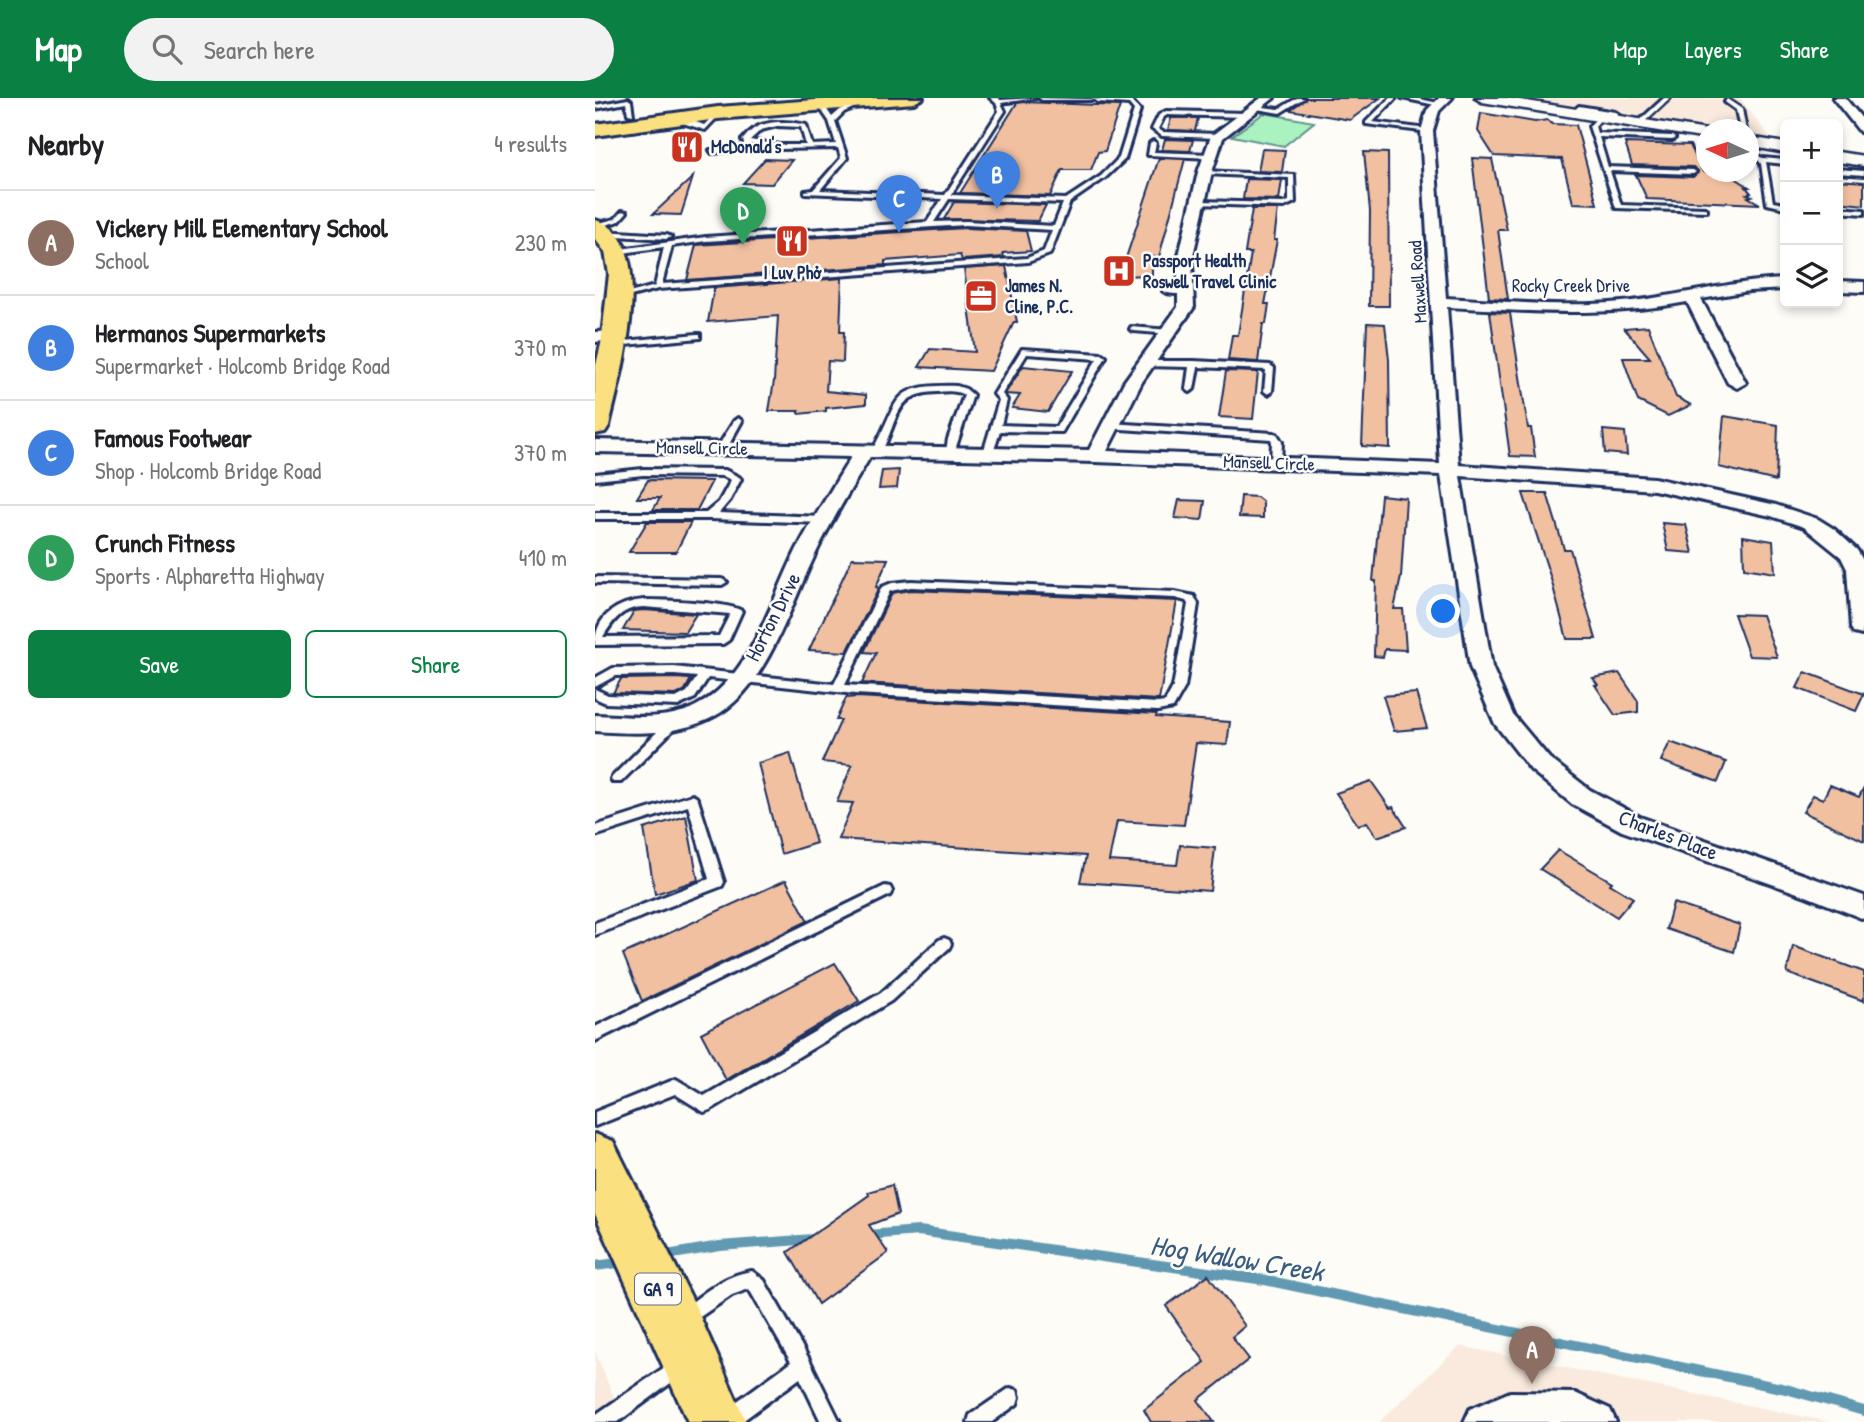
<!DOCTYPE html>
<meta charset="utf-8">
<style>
:root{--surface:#fff;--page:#f2f2f2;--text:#202124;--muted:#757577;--line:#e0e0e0;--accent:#0b8043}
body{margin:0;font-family:"Patrick Hand",sans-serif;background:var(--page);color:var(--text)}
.controls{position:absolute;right:21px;top:21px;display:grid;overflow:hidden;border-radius:10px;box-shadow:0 4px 10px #0003}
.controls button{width:63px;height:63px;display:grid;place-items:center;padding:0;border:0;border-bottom:2px solid var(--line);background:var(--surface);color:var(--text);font:35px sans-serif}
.compass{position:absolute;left:1101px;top:21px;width:63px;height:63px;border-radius:50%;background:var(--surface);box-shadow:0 4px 10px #0003;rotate:274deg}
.you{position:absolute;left:849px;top:514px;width:24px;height:24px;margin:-18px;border:5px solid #fff;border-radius:50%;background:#1a73e8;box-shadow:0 0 0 10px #1a73e833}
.badge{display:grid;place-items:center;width:46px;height:46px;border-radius:50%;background:var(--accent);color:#fff;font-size:23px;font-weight:700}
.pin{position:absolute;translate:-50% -58px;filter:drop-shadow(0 2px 4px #0008)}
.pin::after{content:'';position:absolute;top:37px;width:24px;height:21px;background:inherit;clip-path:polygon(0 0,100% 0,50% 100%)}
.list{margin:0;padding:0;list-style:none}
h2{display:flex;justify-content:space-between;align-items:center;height:91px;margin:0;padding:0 28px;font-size:30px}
h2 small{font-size:23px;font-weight:400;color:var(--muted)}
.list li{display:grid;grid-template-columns:46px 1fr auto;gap:21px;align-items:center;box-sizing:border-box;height:105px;padding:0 28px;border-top:2px solid var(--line)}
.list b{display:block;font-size:26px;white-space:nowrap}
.list p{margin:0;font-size:23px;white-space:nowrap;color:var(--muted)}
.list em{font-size:23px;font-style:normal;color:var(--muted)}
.actions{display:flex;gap:14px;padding:21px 28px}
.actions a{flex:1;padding:16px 0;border:2px solid var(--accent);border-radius:10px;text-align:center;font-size:24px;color:var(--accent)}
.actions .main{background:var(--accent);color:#fff}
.icon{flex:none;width:38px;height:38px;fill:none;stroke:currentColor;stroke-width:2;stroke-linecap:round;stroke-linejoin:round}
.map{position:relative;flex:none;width:1269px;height:1324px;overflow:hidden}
header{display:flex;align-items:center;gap:42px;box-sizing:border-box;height:98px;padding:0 35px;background:var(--accent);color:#fff}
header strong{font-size:33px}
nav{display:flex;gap:38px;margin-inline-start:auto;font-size:24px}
.search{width:490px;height:63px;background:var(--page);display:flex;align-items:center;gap:18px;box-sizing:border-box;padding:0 24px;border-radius:38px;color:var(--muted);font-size:26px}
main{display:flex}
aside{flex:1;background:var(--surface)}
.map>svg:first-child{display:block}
</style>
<header>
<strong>Map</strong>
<div class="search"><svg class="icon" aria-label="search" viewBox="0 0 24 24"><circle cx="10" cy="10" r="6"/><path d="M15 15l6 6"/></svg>Search here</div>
<nav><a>Map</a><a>Layers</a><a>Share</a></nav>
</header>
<main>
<aside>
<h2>Nearby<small>4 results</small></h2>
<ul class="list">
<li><span class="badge" style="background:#8d6e63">A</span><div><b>Vickery Mill Elementary School</b><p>School</p></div><em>230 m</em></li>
<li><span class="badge" style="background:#3f7fe0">B</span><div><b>Hermanos Supermarkets</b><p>Supermarket · Holcomb Bridge Road</p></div><em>370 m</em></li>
<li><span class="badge" style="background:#3f7fe0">C</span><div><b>Famous Footwear</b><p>Shop · Holcomb Bridge Road</p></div><em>370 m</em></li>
<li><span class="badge" style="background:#2e9e5b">D</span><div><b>Crunch Fitness</b><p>Sports · Alpharetta Highway</p></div><em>410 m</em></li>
</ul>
<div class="actions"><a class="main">Save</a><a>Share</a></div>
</aside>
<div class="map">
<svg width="1269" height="1324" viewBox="0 0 1269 1324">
<rect width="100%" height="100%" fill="#fdfcf7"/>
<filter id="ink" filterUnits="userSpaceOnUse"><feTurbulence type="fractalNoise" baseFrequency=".0143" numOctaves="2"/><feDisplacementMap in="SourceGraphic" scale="14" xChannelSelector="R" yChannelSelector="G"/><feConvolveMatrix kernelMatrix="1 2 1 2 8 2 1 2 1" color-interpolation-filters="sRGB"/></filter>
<g filter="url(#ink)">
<g fill="#f9eadd">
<polygon points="904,0 1145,0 1180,46 1154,42 1154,32 1112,32 1111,35"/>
<polygon points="865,1248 1234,1324 784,1324"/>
<polygon points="0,1253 29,1324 0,1324"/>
</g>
<polygon fill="#aaf2bf" stroke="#62908e" stroke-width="2" points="669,15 719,24 689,48 637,38"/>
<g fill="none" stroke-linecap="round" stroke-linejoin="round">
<g stroke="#6099b1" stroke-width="10">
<polyline points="272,1137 324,1133 670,1182 1191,1291 1269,1313"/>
<polyline points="66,1158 125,1148 218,1141"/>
<polyline points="0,1168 30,1164"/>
</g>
</g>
<g fill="#f1c0a1" stroke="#1b2f5e" stroke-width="2">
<polygon points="711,0 785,0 755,22 695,12"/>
<polygon points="429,4 525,8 510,53 503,54 496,72 467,72 455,98 365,95 422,5"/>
<polygon points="886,15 940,24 952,22 957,26 981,27 1002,106 978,105 967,61 899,58 883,33"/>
<polygon points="576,20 603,20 600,33 573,32"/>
<polygon points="106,37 99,60 77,62 84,38"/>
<polygon points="570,41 598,42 595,53 567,52"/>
<polygon points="1030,45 1095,47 1108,74 1131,74 1154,89 1151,89 1156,95 1152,96 1157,98 1153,99 1165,106 1052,101 1041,77 1098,79 1103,73 1098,69 1037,67"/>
<polygon points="667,51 690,52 687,74 663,73"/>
<polygon points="769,54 793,55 794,208 774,208 775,113"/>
<polygon points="564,60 590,61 564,159 557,159 557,177 525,178"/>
<polygon points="877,60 897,61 912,132 903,132 913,201 894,200"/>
<polygon points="170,61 197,62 177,86 148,85"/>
<polygon points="98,79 86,117 58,116"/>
<polygon points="651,81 687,82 684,102 648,101"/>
<polygon points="1243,82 1269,84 1269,107 1243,104"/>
<polygon points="359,104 451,107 443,123 349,121"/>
<polygon points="657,111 683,111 679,142 682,142 670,206 674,206 671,226 668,226 663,264 633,262 637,237 643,237 656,155 650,155"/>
<polygon points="371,130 431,133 436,153 408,155 409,159 367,162 365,157 290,163 290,167 255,170 92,182 101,147"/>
<polygon points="411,168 422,224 419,224 396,273 324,269 335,251 380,254 369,171"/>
<polygon points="247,180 245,234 249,234 248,264 233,263 231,293 271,297 271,306 231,310 231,313 204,316 204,313 174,313 179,283 183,218 113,224 119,190"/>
<polygon points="895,214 915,215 933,330 936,330 940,359 915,358"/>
<polygon points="772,225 790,226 794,262 795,350 767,348"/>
<polygon points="1053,228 1081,299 1096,307 1073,318 1043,303 1028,260 1055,260 1029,230"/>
<polygon points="428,268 477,273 453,314 417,310 425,297 410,296"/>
<polygon points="631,273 663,274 658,321 624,319"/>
<polygon points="1129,318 1183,327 1181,383 1124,369"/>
<polygon points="1008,332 1030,334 1032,357 1010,355"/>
<polygon points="304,372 302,390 284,391 287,373"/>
<polygon points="53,382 117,383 102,412 58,412 65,400 42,400"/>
<polygon points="928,395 952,395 969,451 975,451 1001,541 972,541 956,481"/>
<polygon points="786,397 811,400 806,479 799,511 808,511 811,552 790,551 788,559 779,558 781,483 778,483"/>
<polygon points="646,398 662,399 668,404 668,420 644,419"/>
<polygon points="584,402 610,403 607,422 580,420"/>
<polygon points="52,424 96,424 81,454 34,454"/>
<polygon points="1067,425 1091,427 1098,455 1073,453"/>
<polygon points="1148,438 1178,443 1180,475 1149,470"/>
<polygon points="257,460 293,461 281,489 284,490 252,554 214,552"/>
<polygon points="316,492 582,503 564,602 267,585 281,555 269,554 297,495"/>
<polygon points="49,512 101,516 90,534 28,532 39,513"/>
<polygon points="1139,516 1167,517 1182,559 1154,558"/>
<polygon points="1210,574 1269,596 1261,613 1202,590"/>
<polygon points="1024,575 1043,603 1043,614 1020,617 1000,587 1003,587 998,580"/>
<polygon points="79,580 96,581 90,592 81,597 18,595 26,581"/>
<polygon points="821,595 832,630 799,633 788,598"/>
<polygon points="262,599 562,616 561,619 635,624 632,647 601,645 589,727 522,723 514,763 582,767 585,747 620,750 615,793 485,784 491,758 243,741 258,705 242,704 257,667 227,664 246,622 241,622 251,600"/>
<polygon points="1075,644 1131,664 1123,684 1066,663"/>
<polygon points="195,655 221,745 186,756 163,665"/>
<polygon points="776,683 795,710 798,709 811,729 782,739 772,724 763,727 741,695"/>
<polygon points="1235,687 1264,699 1269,689 1269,743 1208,714 1218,697 1228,701"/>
<polygon points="91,718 103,782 60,796 49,731"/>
<polygon points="963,752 1017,784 1015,786 1038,800 1022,819 945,771"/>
<polygon points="191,782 213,823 47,903 28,856"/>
<polygon points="1078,805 1145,827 1139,854 1071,831"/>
<polygon points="1198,848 1269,874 1269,903 1192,875"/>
<polygon points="240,865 264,903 131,982 106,935"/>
<polygon points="297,1087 303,1116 274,1127 293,1155 223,1206 193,1154 274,1097 273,1094"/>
<polygon points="613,1177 650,1228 637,1239 654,1261 603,1302 619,1324 556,1324 549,1312 610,1264 571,1208"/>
</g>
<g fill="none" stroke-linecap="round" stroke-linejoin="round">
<defs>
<g id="service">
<path d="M395 0H404L405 2 441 0 406 5 410 13 356 97 471 101 506 78 524 60 539 12 534 6 503 4 500 2H447L444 0 536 2 545 12 530 61 510 80 475 104 455 156 433 164 63 191 24 201 20 199 60 188 69 149 21 156H18V152L111 139 332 124 347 101 210 95V93L218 92 246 60 243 50 184 51 155 46 154 48 159 49V51L117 55 115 52 148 49 149 44 147 42C150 40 152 36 155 34 168 21 195 23 211 27L217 47 241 46 234 23 223 7 228 6 237 19 245 12 265 3 267 6 249 14 240 23 252 60 225 92 350 97 404 13 401 5ZM182 28 206 29 211 47H184L155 42 166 32ZM354 101 468 105 459 128 371 123 339 124ZM371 127 457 132 449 153 432 160 67 186 77 148 111 143Z"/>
<polygon points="702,0 709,0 685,15 656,10 659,8 684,11"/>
<polygon points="795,0 801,0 778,24 832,31 834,34 771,26 771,24"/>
<polygon points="807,0 820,0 848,6 845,8"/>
<polygon points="1069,0 1075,0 1046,27 1042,27 1042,25"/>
<polygon points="33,1 36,3 38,17 33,16 31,5 0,11 0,7"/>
<polygon points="1132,1 1147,11 1151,32 1145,32 1141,12 1130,4"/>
<polygon points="984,8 1020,14 1023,16 1017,24 1014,22 1016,17 985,12 981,16 977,16 977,14"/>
<polygon points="123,13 126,15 110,32 78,22 81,20 101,24 109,27"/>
<polygon points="571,13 650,15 653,17 650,19 572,17 569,19 563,31 568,34 622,36 625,38 622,40 567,38 557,31 564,17"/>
<polygon points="1005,17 1008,19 1000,28 1002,35 1077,38 1080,40 1077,42 1004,39 1013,69 1098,72 1101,74 1098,76 1015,73 1026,107 1110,110 1112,111 1112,113 1021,110 994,28"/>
<polygon points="558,43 561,45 559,54 615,56 618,58 615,60 553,57 555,45"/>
<polygon points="1154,54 1168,60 1190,62 1190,66 1171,64 1178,104 1190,106 1190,110 1172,106 1166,66 1164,63 1154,58"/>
<polygon points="1243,71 1269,73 1269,77 1243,75"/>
<polygon points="608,73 699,77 700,104 689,109 602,106 602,104 604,103 688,105 694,103 694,80 610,76 607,74"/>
<polygon points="1243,110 1269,112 1269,116 1243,114"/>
<polygon points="27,113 32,114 24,123 0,130 0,126 20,121"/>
<polygon points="7,133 72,137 76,139 72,141 4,137 4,133"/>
<path d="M569 191H590L594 193C588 197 574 197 568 193Z"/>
<polygon points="536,229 575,232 579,234 575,236 539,233 535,231"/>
<polygon points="102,236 105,236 105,240 19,248 15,246 19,244"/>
<path d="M427 251 507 256 511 259 467 334 405 333 398 355 393 358 390 357 388 355 404 302 399 296ZM432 256 502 261 461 329 406 327 412 302 407 296Z"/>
<polygon points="551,263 599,263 675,267 679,270 677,293 673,296 669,293 671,272 603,269 599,291 595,294 591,291 594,269 548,268 547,266"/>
<path d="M362 288 371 291 378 297 359 355H353L351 353 353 341 369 297C361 292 352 293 342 294 299 295 304 321 287 353L282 356 279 355 277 353C306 303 292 286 362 288Z"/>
<polygon points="143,320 147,323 132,350 127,353 124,352 122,350 139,323"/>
<polygon points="514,325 679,335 682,336 687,344 686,365 681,368 676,365 677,344 676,341 511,330 509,328"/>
<polygon points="48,371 130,372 144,379 146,381 135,402 124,415 228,419 233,422 228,425 115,421 0,421 0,415 111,415 124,404 136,382 128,378 48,377 0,382 0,376"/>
<polygon points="0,479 127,481 132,484 127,487 0,485"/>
<path d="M316 483 580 494 599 498 603 506 590 589 578 610 563 613 260 596 113 580 100 600 83 608 11 605 0 600V591L13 597 81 600 92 594 102 579 79 577 20 578 0 589V580L18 570 79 569 239 586 287 489 297 485ZM316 489 580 500 591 503 593 506 578 589 570 604 563 605 250 587 295 493Z"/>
<path d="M49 502C68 502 135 504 147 513L134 542 128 546 0 547C0 518 23 504 49 502ZM49 509 135 516 124 538 8 539C19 521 27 510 49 509Z"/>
<polygon points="78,621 84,625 82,628 26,684 18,684 16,681 18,678 74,622"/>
<polygon points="97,697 101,699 103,702 129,784 127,788 0,837 0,825 114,781 93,708 0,738 0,728"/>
<polygon points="290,788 295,789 297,793 295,797 0,943 0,929"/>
<polygon points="349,840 354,842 356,846 354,850 296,903 115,1012 109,1014 80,996 0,1028 0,1014 81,981 109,998 286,895 344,842"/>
<path d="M157 1173 169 1182 214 1261 245 1324H226L205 1280 146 1324H121L123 1317 196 1264 154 1191 137 1197 90 1229 84 1226 81 1220 84 1214C107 1197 128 1177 157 1173Z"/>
<polygon points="86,1258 92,1261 95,1267 92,1273 23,1324 0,1324 0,1317"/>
<polygon points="415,1290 422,1292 424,1299 422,1306 397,1324 373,1324 375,1317"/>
</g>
<g id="minor">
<path d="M666 0H679L628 40 617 74 597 162 599 209 547 284 512 353 845 366 826 33 832 12 844 0H857L844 13 838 33 851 200C909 203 969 210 1027 204 1082 199 1134 183 1190 181V191L1154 193 1106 201 1151 285 1142 290 1133 285 1092 204C1011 220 933 213 852 209L864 367 1059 380 1181 407 1223 421 1239 431 1262 452 1269 464 1267 537 1259 535 1256 530 1252 471 1246 459 1209 429 1176 418 1059 392 865 378 897 569 918 617 954 660 995 692 1045 719 1269 798V821L1211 798 1027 733 977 706 936 672 900 626 875 569 846 377 500 364 275 359C256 391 236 423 220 457 196 506 173 585 125 615 87 638 42 636 0 633V617C31 618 66 623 95 611 155 585 175 504 202 451 219 419 238 389 256 359L0 354V342L494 352 529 284 583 209V162L603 74 616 38Z"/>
<polygon points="1238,0 1250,0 1269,23 1269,35 1265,34"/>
<polygon points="1243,183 1269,184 1269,194 1243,193"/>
<polygon points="20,233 28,238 26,241 0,244 0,234"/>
<polygon points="915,1294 980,1295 1015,1311 1021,1324 869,1324 875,1311"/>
</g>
<g id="tertiary">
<polygon points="880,0 913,0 1112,32 1112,41 887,4"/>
<polygon points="1154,39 1190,45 1190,55 1154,48"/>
<polygon points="1243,54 1269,58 1269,68 1243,64"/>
</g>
<polygon id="primary" points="247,0 328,0 319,5 123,21 0,38 0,26 123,9"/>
<g id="trunk">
<path d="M0 122C67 139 24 283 14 328L10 334 0 336V271L6 246 14 176 10 154 0 141Z"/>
<polygon points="0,1036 18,1043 100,1207 151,1324 93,1324 0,1116"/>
</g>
</defs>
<use href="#service" stroke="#1b2f5e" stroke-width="6"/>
<use href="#minor" stroke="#1b2f5e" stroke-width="6"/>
<use href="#tertiary" stroke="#1b2f5e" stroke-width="5"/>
<use href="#primary" stroke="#1b2f5e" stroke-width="6"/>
<use href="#trunk" stroke="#1b2f5e" stroke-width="6"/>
<use href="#service" fill="#fdfcf7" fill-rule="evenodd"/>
<use href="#minor" fill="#fdfcf7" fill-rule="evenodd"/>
<use href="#tertiary" fill="#fdfcf7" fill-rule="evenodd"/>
<use href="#primary" fill="#fbe080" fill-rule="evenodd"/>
<use href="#trunk" fill="#fbe080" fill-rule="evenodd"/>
</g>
</g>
<defs>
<symbol id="restaurant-square" viewBox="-11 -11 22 22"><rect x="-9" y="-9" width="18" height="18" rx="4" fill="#c8321e" stroke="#fdfcf7"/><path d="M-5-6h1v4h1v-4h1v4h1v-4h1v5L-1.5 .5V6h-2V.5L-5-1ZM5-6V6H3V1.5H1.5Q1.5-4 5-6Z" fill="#fff"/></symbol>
<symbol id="hospital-square" viewBox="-11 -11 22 22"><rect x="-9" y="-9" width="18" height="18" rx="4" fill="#c8321e" stroke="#fdfcf7"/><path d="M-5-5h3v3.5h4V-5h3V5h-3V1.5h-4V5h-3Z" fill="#fff"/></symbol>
<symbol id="office-square" viewBox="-11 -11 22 22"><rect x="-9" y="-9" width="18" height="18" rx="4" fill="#c8321e" stroke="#fdfcf7"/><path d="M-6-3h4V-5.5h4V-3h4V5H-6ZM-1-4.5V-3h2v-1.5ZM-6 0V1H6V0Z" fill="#fff"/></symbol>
</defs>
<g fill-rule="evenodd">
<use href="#restaurant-square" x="73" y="30" width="38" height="38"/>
<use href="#restaurant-square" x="178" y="124" width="38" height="38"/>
<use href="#hospital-square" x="505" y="154" width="38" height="38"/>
<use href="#office-square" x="367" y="179" width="38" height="38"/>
</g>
<g text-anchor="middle" stroke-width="5" stroke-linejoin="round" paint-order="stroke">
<g font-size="18" font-weight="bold" fill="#1b2f5e" stroke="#fdfcf7" text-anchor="start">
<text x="116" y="55">McDonald's</text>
<text x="548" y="169">Passport Health<tspan x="548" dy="21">Roswell Travel Clinic</tspan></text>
<text x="197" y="181" text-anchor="middle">I Luv Phở</text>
<text x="410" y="194">James N.<tspan x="410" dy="21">Cline, P.C.</tspan></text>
</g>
<g font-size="18" fill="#1b2f5e" stroke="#fdfcf7">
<text transform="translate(823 184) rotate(-94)" y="6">Maxwell Road</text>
<text x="976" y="194">Rocky Creek Drive</text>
<text transform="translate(107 350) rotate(1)" y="6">Mansell Circle</text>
<text transform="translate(674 365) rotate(2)" y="6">Mansell Circle</text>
</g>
<rect fill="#fdfcf7" stroke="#5f6c8c" stroke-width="2" x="40" y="1175.5" width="46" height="31" rx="5"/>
<g font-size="19" font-weight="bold" fill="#1b2f5e">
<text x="63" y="1198">GA 9</text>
</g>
<g font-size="21" fill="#1b2f5e" stroke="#fdfcf7">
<text transform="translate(178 519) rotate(-63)" y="7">Horton Drive</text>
<text transform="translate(1073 737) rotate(21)" y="7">Charles Place</text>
</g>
<g font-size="28" font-style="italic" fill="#385b81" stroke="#fdfcf7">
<text transform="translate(642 1160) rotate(9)" y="10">Hog Wallow Creek</text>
</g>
</g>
</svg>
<div class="controls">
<button>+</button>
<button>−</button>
<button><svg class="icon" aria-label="layers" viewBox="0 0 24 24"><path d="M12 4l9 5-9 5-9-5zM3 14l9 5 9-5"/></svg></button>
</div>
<svg class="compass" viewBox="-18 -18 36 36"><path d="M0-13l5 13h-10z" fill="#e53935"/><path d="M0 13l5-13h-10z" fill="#757577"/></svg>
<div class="you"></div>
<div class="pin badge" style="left:937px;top:1286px;background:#8d6e63">A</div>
<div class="pin badge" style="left:402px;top:111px;background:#3f7fe0">B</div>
<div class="pin badge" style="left:304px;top:135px;background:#3f7fe0">C</div>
<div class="pin badge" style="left:148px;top:147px;background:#2e9e5b">D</div>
</div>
</main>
